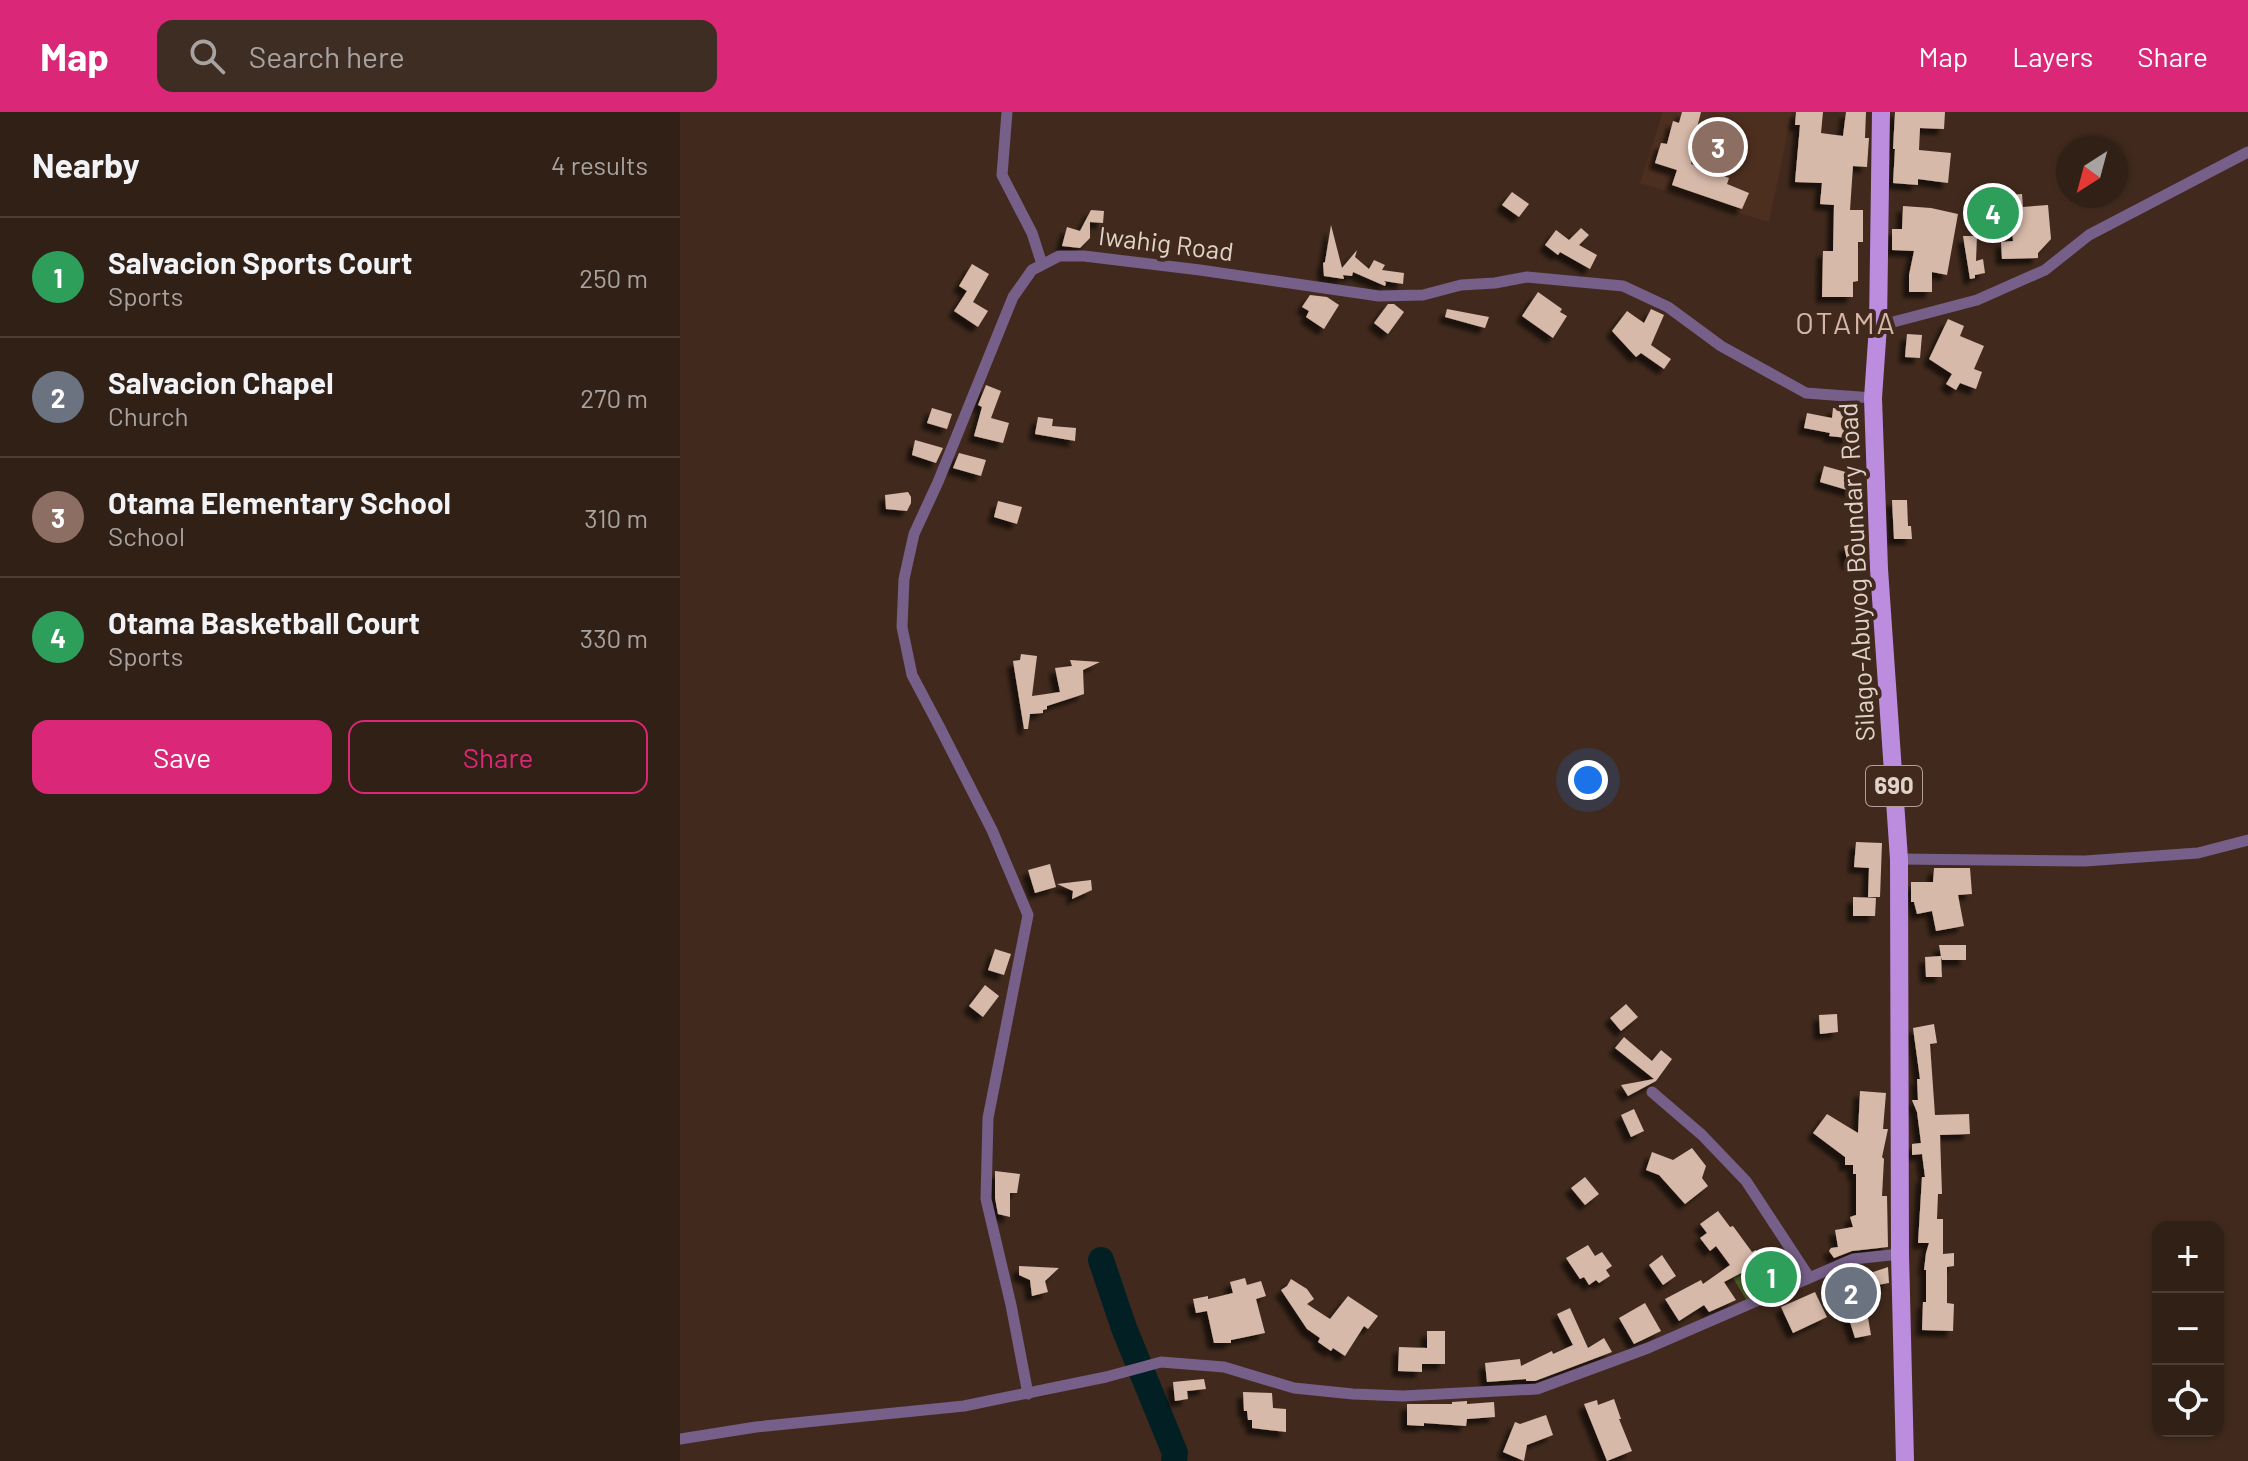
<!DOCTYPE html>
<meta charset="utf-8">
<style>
:root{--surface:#312016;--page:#3d2d23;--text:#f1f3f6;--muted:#a8a3a1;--line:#4c3e35;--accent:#db2777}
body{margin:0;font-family:Barlow,sans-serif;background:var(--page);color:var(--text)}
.controls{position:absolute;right:24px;bottom:24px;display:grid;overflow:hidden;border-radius:16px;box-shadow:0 2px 6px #0004}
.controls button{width:72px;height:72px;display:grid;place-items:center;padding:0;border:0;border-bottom:2px solid var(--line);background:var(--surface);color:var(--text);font:40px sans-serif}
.compass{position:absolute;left:1376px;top:24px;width:72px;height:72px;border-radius:50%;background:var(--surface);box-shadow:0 2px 6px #0004;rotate:216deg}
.you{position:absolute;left:908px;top:668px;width:28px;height:28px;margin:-20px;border:6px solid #fff;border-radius:50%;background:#1a73e8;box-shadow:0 0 0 12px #1a73e833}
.badge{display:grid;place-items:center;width:52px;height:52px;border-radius:50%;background:var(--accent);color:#fff;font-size:26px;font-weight:700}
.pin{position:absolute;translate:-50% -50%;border:4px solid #fff;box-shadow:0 2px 8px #0006}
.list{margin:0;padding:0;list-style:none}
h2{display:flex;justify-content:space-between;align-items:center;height:104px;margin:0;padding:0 32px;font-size:34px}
h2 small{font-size:26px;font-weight:400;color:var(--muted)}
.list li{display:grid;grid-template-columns:52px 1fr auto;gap:24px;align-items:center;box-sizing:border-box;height:120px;padding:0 32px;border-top:2px solid var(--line)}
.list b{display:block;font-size:30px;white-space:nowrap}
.list p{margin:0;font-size:26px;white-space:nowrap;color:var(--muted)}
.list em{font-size:26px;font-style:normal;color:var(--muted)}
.actions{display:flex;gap:16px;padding:24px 32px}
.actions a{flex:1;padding:18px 0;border:2px solid var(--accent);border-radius:16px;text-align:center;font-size:28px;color:var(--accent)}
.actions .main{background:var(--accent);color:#fff}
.icon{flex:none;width:44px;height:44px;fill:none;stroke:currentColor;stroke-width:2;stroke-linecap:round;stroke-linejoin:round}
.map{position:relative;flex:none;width:1568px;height:1349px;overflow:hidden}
header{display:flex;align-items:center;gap:48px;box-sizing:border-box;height:112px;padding:0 40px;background:var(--accent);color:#fff}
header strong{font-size:38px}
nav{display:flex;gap:44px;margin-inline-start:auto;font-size:28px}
.search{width:560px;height:72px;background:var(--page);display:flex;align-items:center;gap:20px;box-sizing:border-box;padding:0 28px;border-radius:16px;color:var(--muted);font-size:30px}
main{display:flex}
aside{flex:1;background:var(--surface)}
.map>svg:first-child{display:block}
</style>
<header>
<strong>Map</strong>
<div class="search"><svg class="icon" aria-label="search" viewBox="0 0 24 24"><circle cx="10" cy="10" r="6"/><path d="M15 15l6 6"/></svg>Search here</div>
<nav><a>Map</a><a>Layers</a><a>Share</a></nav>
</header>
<main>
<aside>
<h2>Nearby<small>4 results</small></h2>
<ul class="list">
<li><span class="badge" style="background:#2e9e5b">1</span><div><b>Salvacion Sports Court</b><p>Sports</p></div><em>250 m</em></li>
<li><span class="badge" style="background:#6b7280">2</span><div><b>Salvacion Chapel</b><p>Church</p></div><em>270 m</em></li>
<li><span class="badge" style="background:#8d6e63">3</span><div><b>Otama Elementary School</b><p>School</p></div><em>310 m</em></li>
<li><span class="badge" style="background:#2e9e5b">4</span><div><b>Otama Basketball Court</b><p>Sports</p></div><em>330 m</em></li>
</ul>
<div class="actions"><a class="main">Save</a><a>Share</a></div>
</aside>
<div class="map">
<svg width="1568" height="1349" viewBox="0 0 1568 1349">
<defs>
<filter id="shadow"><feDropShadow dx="-6" dy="6" stdDeviation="2" flood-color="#0009"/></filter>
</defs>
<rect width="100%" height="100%" fill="#412a1d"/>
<polygon fill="#4d2f1f" points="983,0 1112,0 1089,110 960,71"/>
<g fill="#4e5f29">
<polygon points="1325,74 1331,124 1301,128 1295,77"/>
<polygon points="1113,1137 1130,1165 1070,1194 1053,1166"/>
</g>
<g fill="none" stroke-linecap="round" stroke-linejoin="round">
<polyline stroke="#022024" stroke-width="26" points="421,1148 444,1216 495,1341 494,1349"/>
</g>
<g fill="#d7b9a9" filter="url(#shadow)">
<polygon points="1002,0 1021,0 1017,16 1020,17 1011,52 1049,66 1047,72 1069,81 1062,97 992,73 997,58 975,51 981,31 987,32 993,9 999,11"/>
<polygon points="1116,0 1143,0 1141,21 1163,24 1166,0 1186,0 1185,26 1189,26 1187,55 1173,54 1170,98 1183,98 1183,130 1178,130 1178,169 1173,170 1173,185 1142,185 1143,139 1153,139 1154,93 1140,92 1142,71 1115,70 1120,13 1115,13"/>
<polygon points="1215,0 1265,0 1264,17 1240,16 1239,38 1271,41 1268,71 1238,67 1238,73 1213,71 1215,37 1213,37"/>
<polygon points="832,80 849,92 839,105 822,93"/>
<polygon points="1342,82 1343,95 1368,93 1371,127 1358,141 1358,146 1322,147 1321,130 1333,129 1329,83"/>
<polygon points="1223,94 1251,96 1278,102 1267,163 1252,160 1252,180 1229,180 1229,163 1234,139 1212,138 1212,117 1222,117"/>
<polygon points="411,98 424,99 423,111 410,110 410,126 400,136 382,134 387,115 400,119"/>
<polygon points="651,113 662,156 677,138 675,145 689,157 694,148 705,153 702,158 724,161 723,172 704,169 706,171 705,174 673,160 672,164 663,163 664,167 644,164 643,151 645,150"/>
<polygon points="901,116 909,123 899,133 917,143 910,157 880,140 878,143 865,133 876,118 889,128"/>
<polygon points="1283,124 1297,124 1296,149 1303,147 1305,161 1295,163 1295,166 1290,167"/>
<polygon points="292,152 309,162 293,190 308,199 298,215 274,199 287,179 279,174"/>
<polygon points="858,180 882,197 880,200 887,204 873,226 842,204"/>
<polygon points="630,183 647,185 659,193 644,217 626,205 629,199 622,195"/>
<polygon points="708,192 714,192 724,200 708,222 694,211"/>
<polygon points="767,197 809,205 805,216 765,205"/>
<polygon points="971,197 984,203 971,233 991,247 984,257 961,241 956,245 932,219 947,199 964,211"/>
<polygon points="1268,207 1284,214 1280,224 1304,234 1294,257 1302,260 1296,277 1280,271 1276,278 1266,272 1272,262 1249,247"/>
<polygon points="1227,222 1242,223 1240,246 1225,245"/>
<polygon points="306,273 321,279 311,306 329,311 323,331 294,324 302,295 298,293"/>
<polygon points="252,296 272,302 267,317 247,311"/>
<polygon points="1153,296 1180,300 1177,327 1149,324 1150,321 1124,316 1127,301 1152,306"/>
<polygon points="358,305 373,307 372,314 396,316 395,329 355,322"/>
<polygon points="235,328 263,336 256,351 232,343"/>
<polygon points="279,341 306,348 301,364 273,356"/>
<polygon points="1144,354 1173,362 1174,380 1140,370"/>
<polygon points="228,380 231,385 231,391 227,399 206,397 205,383"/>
<polygon points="1212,388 1227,388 1228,414 1231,414 1232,427 1214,427"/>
<polygon points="318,389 342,395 337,412 314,405"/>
<polygon points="1182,429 1187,448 1168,452 1164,434"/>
<polygon points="341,542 357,544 352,584 380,580 375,556 392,554 390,548 420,550 403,558 404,582 367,594 367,597 363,598 363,601 350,602 348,617 344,617 333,549 340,548"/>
<polygon points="1176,730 1202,731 1200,785 1188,785 1189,756 1174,755"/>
<polygon points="370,752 376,775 355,781 348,758"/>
<polygon points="1254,756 1290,756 1292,782 1278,783 1284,814 1256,819 1252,799 1237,802 1234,790 1231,790 1231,770 1253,770"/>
<polygon points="411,768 412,778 392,787 393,779 377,772"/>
<polygon points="1173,785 1196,786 1195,804 1173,804"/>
<polygon points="1259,833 1286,833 1286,848 1262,848 1261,845 1262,865 1246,865 1245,845 1261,844"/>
<polygon points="315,837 331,842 324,863 308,858"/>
<polygon points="305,873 319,884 303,905 289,894"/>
<polygon points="946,892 958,905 941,919 930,906"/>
<polygon points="1157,902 1158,920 1140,922 1139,903"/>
<polygon points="1254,912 1257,931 1250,932 1255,1003 1289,1002 1290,1022 1260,1023 1262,1082 1258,1082 1257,1107 1263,1107 1263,1142 1274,1141 1274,1154 1267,1155 1267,1191 1274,1192 1273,1219 1242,1218 1243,1190 1246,1190 1246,1158 1244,1158 1246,1141 1249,1131 1238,1131 1242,1065 1245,1065 1242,1042 1232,1043 1232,1032 1241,1031 1237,1000 1232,988 1238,988 1237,967 1240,967 1233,916"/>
<polygon points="944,925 972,949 981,938 992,947 976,969 948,984 941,973 974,967 935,936"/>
<polygon points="1180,979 1206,981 1203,1017 1208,1017 1202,1045 1204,1047 1202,1084 1207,1084 1208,1135 1172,1139 1154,1146 1149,1139 1151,1136 1158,1135 1155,1118 1173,1115 1170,1105 1176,1103 1176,1062 1173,1062 1173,1053 1165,1053 1165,1045 1133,1021 1147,1002 1178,1021"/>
<polygon points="954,997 964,1019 951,1025 941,1003"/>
<polygon points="1012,1036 1026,1054 1022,1066 1028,1074 1005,1092 979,1063 966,1058 972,1040 993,1048"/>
<polygon points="315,1059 340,1062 337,1081 330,1081 330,1105 318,1102 315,1086"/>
<polygon points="905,1065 919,1082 905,1093 891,1076"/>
<polygon points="1038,1099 1050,1115 1053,1114 1072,1140 1076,1138 1082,1150 1044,1170 1056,1188 1029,1200 1024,1193 999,1209 985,1187 1021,1168 1023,1172 1050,1153 1036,1134 1030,1139 1020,1126 1027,1121 1020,1112"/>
<polygon points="908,1133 915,1144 922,1140 932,1154 926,1158 930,1164 919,1171 916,1168 909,1173 904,1165 900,1167 886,1146"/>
<polygon points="982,1143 996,1164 983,1173 969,1153"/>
<polygon points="339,1154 379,1156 365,1169 368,1180 352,1184 350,1168 339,1163"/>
<polygon points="1208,1155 1209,1171 1192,1174 1197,1192 1186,1194 1191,1223 1175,1226 1158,1172"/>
<polygon points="565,1166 567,1173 581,1169 586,1184 576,1187 585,1221 551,1228 551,1231 534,1231 527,1199 516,1201 513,1187 528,1184 528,1187 553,1181 550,1170"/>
<polygon points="611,1167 627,1177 634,1187 627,1192 650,1207 668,1184 698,1204 688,1217 684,1214 665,1244 653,1236 651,1239 638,1230 640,1226 627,1217 601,1178 607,1174"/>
<polygon points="1135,1180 1147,1205 1113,1221 1101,1195"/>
<polygon points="965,1191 981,1219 954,1232 939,1206"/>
<polygon points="890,1196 908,1236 924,1226 932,1240 855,1269 846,1269 846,1267 807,1270 805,1251 840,1247 841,1254 872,1239 873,1242 893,1233 877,1202"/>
<polygon points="747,1219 765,1219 765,1252 742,1252 742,1260 718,1259 719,1235 747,1236"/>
<polygon points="524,1267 526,1277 507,1279 508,1287 495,1289 493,1270"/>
<polygon points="563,1280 592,1281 593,1296 606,1297 606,1320 572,1316 572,1308 568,1308 567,1299 564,1299"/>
<polygon points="934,1287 941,1307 939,1307 952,1339 927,1349 904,1292 917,1288 918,1293"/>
<polygon points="787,1289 787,1292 814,1290 815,1305 787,1307 786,1314 744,1311 744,1314 727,1313 727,1292 772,1292 772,1290"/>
<polygon points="866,1303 873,1323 847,1333 844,1349 823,1340 835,1310 840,1312"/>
</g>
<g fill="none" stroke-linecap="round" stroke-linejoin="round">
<g stroke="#765f88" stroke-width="11">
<polyline points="327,0 322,63 352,121 362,152"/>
<polyline points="1198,214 1297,188 1365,158 1409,123 1568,40"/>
<polyline points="1219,747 1405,749 1518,741 1568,728"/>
<polyline points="972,980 1022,1023 1066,1069 1129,1165"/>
<polyline points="348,1282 331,1193 306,1087 308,1006 348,803 312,718 259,614 232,563 222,515 224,467 234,422 258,370 333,185 352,158 379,144 404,144 520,158 699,184 743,183 781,173 815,171 847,165 943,174 988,195 1041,234 1126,281 1193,286"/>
<polyline points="0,1327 76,1315 284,1294 426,1265 481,1250 544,1255 614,1276 673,1282 723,1284 857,1277 968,1236 1173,1147 1220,1142"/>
</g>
<polyline stroke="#bc8cdf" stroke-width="18" points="1201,0 1198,214 1193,286 1199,457 1219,747 1220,1142 1225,1349"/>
</g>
<g text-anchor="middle" stroke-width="8" stroke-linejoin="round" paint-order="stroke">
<rect fill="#412a1d" stroke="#b2a096" stroke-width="2" x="1186" y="654" width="56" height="40" rx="6"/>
<g font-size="24" font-weight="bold" fill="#e2d3ca">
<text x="1214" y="682">690</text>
</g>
<g font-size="26" fill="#e2d3ca" stroke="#412a1d">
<text transform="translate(486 132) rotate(7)" y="9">Iwahig Road</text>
<text transform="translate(1177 460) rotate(-93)" y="9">Silago-Abuyog Boundary Road</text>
</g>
<g font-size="30" letter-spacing="2" fill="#d5b7a7" stroke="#412a1d">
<text x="1166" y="222">OTAMA</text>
</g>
</g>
</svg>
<div class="controls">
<button>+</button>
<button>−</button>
<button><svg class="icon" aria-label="locate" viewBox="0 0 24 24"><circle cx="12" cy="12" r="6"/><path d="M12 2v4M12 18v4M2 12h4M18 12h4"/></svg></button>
</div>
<svg class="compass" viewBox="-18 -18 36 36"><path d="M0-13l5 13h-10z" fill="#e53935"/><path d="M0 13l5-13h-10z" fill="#a8a3a1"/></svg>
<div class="you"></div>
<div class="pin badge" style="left:1091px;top:1165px;background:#2e9e5b">1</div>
<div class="pin badge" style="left:1171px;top:1181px;background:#6b7280">2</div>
<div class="pin badge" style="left:1038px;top:35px;background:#8d6e63">3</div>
<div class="pin badge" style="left:1313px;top:101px;background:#2e9e5b">4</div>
</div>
</main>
